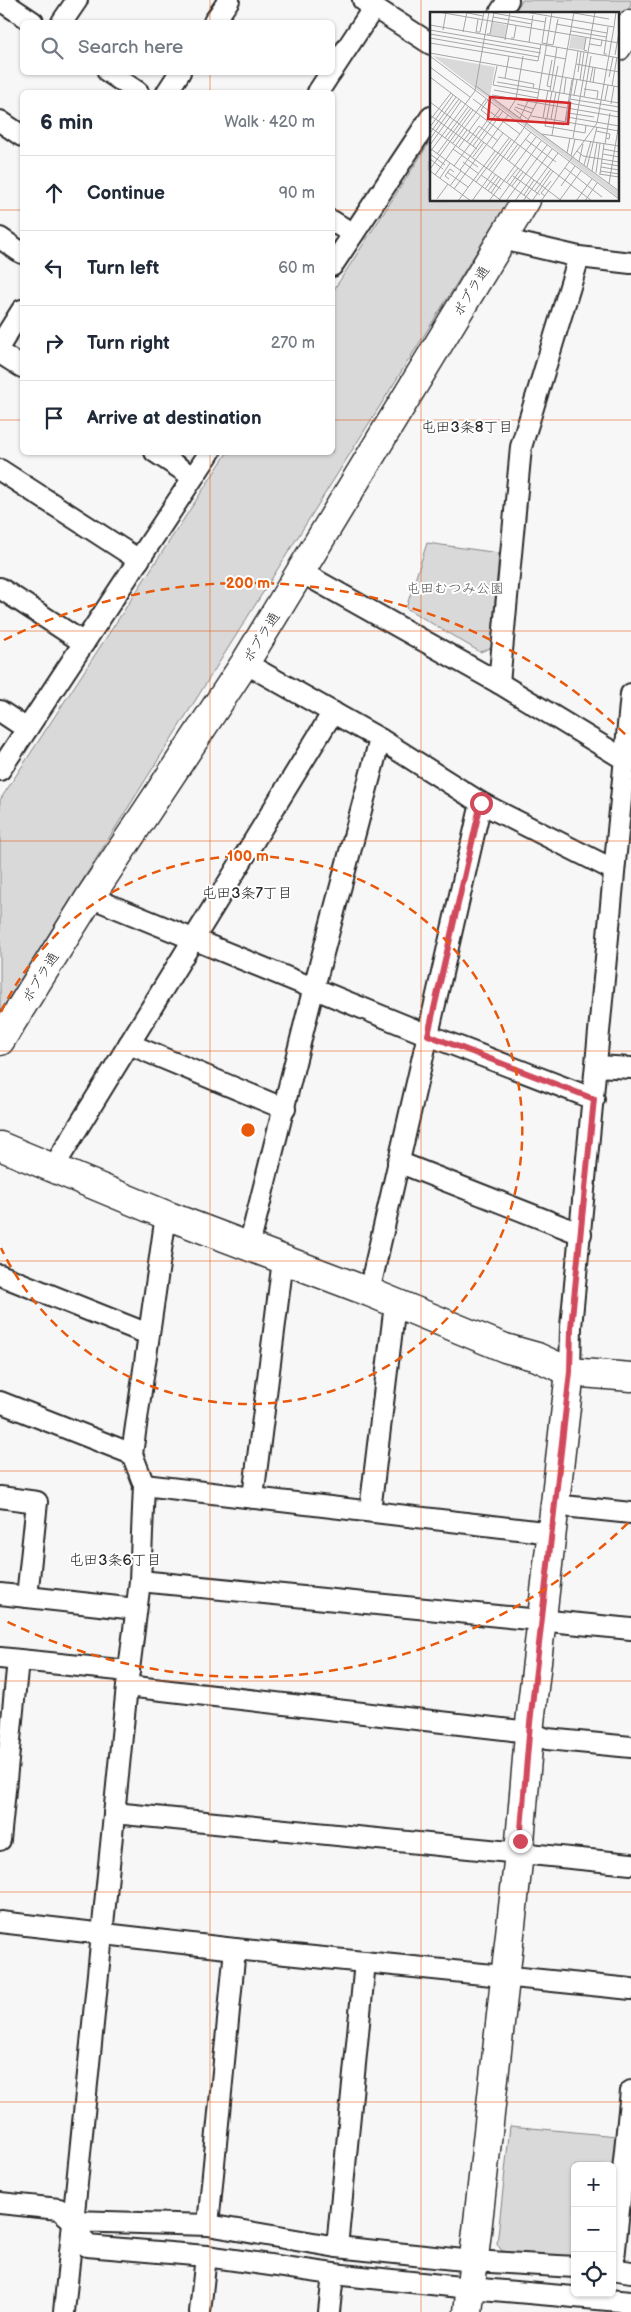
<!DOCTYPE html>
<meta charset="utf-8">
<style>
:root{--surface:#fff;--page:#f6f6f7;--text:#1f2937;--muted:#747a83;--line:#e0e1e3}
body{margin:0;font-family:"Balsamiq Sans","Klee One",sans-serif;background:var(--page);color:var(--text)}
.controls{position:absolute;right:15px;bottom:15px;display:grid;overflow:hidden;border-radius:8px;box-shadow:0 1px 4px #0004}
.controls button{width:45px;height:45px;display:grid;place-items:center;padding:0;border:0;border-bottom:1px solid var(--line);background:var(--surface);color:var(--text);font:25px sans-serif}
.stop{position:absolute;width:15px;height:15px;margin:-11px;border:4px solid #d1495b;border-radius:50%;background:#fff}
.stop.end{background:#d1495b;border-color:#fff;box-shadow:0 1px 5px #0008}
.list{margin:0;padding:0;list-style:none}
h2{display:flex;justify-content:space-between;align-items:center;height:65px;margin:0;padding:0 20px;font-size:21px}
h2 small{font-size:16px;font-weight:400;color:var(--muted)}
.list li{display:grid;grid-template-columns:32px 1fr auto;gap:15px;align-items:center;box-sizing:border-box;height:75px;padding:0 20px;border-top:1px solid var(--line)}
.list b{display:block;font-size:19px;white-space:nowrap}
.list em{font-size:16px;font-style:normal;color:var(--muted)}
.icon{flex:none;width:28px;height:28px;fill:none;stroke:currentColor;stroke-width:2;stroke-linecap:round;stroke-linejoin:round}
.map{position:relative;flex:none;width:631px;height:2312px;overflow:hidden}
.search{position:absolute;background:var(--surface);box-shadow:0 1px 4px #0004;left:20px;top:20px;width:315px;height:55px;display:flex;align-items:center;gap:12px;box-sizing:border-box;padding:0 18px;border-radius:8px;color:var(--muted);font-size:19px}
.panel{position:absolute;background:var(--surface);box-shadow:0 1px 4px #0004;left:20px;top:90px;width:315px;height:365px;border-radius:8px}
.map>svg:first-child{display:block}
</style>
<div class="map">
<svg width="631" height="2312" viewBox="0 0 631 2312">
<rect width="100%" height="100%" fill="#f7f7f7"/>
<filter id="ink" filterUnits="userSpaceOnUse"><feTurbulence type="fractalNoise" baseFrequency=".02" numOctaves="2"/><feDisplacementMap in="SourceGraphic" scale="10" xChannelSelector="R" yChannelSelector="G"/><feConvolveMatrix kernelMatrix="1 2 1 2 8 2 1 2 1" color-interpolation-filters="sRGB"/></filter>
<g filter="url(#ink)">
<g fill="#d9d9d9" stroke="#828282">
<polygon points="522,0 631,0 631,5 617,27 617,14 513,14"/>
<polygon points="431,140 431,200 509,200 0,1012 0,800 227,453 332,452 333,291"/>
<polygon points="427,543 499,553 491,648 480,652 406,608"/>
<polygon points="510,2126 617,2136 612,2178 612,2166 575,2166 575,2258 502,2251 497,2244"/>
</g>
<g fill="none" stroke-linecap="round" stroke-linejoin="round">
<defs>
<g id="street">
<polyline points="0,0 33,22"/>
<polyline points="363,0 431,44"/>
<polyline points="499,14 508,0"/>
<polyline points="62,22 77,0"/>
<polyline points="214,22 229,0"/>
<polyline points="332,71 374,7"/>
<polyline points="108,72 138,92"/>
<polyline points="167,92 180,72"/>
<polyline points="318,92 331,72"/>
<polyline points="0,121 22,136"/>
<polyline points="332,221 353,234"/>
<polyline points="0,238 22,253"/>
<polyline points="502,239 579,257 631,263"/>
<polyline points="332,266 431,117"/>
<polyline points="0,345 22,310"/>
<polyline points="0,353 22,367"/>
<polyline points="155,452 193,477"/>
<polyline points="0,470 139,560"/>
<polyline points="301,572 499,683 624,759 631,759"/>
<polyline points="0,588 84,643"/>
<polyline points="245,663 380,739 481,803 614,870"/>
<polyline points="499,683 521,447 579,257"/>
<polyline points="0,711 27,729"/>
<polyline points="0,770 210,452"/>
<polyline points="90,897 428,1035 594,1099"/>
<polyline points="129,1044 285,1109"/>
<polyline points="597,1066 631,1068"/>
<polyline points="398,1162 581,1234"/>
<polyline points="53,1168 333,712"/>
<polyline points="249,1246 314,987 380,739"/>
<polyline points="0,1275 148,1334"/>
<polyline points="369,1292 481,803"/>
<polyline points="570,1372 571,1327 631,694"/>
<polyline points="0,1402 132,1454"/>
<polyline points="144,1485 552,1533"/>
<polyline points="0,1497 37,1502 27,1597"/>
<polyline points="253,1497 283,1260"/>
<polyline points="554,1505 631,1513"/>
<polyline points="370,1511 395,1304"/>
<polyline points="140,1581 631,1629"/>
<polyline points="0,1594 136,1609"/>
<polyline points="0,1658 129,1671"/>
<polyline points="127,1686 529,1732 547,1739 631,1747"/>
<polyline points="114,1813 631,1864"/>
<polyline points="0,1840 18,1660"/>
<polyline points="0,1922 235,1949 631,1989"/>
<polyline points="0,2203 59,2209 73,2221"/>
<polyline points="208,2225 235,1949"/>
<polyline points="337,2247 365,1962"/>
<polyline points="575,2267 473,2261 337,2247 208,2225 73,2221 87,2246 206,2256 333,2274 470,2288 631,2302"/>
<polyline points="612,2269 631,2272"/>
<polyline points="613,2269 631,2091"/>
<polyline points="64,2312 127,1686 140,1581 144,1485 132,1454 166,1215"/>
<polyline points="200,2312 206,2256"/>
<polyline points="329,2312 333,2274"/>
</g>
<g id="secondary">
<polyline points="617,47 631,24"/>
<polyline points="0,1041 90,897 245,663 526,200"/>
<polyline points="0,1146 166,1215 369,1292 505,1348 537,1357 570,1372 631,1377"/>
<polyline points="468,2312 519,1853 530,1723 570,1372"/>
</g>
</defs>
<use href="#street" stroke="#2b2b2b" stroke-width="24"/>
<use href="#secondary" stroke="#2b2b2b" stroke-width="31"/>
<use href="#street" stroke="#fff" stroke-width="20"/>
<use href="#secondary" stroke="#fff" stroke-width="28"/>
</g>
</g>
<g fill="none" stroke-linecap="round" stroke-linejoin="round" filter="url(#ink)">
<polyline stroke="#d1495b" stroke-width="6" points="481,803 428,1035 594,1099 571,1328 570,1372 530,1723 520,1841"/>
</g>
<path fill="none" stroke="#e8590c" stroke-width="1" stroke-opacity="0.55" d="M210 0V22M421 0V2312M210 72V92M0 210H22M332 210H631M0 420H22M332 420H631M210 452V2312M0 631H631M0 841H631M0 1051H631M0 1261H631M0 1471H631M0 1681H631M0 1892H631M0 2102H631"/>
<g fill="none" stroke="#e8590c" stroke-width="2.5" stroke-dasharray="9 6">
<path d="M1 1012A274 274 0 1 1 1 1248"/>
<path d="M628 1523A547 547 0 0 1 4 1620M4 640A547 547 0 0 1 628 737"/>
</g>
<g text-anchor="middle" stroke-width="4" stroke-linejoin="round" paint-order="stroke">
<g font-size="14" fill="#2b2b2b" stroke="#fff">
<text transform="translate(471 291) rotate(-59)" y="5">ポプラ通</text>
<text transform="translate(261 637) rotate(-58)" y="5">ポプラ通</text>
<text transform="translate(40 977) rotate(-58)" y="5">ポプラ通</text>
</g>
<g font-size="14" fill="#565656" stroke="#fff">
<text x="455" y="593">屯田むつみ公園</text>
</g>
<g font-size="15" fill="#2b2b2b" stroke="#fff">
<text x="467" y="432">屯田3条8丁目</text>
<text x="247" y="898">屯田3条7丁目</text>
<text x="115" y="1565">屯田3条6丁目</text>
</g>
</g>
<g transform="translate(430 12)">
<rect width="189" height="189" fill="#f7f7f7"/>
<path d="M62 10 77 13 75 26 60 23ZM141 24 156 26 154 38 139 36ZM3 44 65 55 60 83 189 180V186Z" fill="#d9d9d9"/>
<path fill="none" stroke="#a5a5a5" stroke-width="1" d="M8 0 189 31M33 0 53 4M95 0 184 15 186 0M63 1 115 10M144 1 179 7M63 5 102 12M116 5 112 31 123 33 128 7M48 7 46 20H50M126 12 177 21M0 13 189 46M0 18 111 37M13 18 16 0M141 19 176 25M33 20 37 0M50 20 54 0M0 22 111 41M57 22H60L64 0M0 26 109 45M81 26H84L86 14M156 26 154 38 157 39M75 28 80 0M99 30 103 3M0 31 108 49 111 32M160 32 171 34 172 28M0 41 189 75M177 42H174L178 15M115 43 136 47M185 43 189 20M0 44 189 187M146 52 189 60M67 54 63 73 109 81M0 55 40 85M148 60 151 39M0 65 162 189M68 65 104 72 103 76M179 65 183 45M75 66 79 44M144 67 142 68 135 110 136 109 140 87 145 57 146 52 148 39M150 68 154 40M67 70 189 91M160 70 163 55M163 71 165 56M46 74 189 179M182 74 187 45M121 75 117 74 122 48M154 77 168 79 167 87M64 78 108 86M120 79 127 35M123 79 128 54M134 81 136 66M62 83 189 105M144 83 147 68M154 85 161 44M43 87 90 122M140 87 189 95M58 88 51 98 60 105M175 88 178 73M0 90 132 189M139 91 189 100M87 92 104 97M181 92 184 74M85 95 102 101M84 97 99 108M79 98 86 87 93 44M138 101 164 105M0 103 47 137M17 103 29 87M101 104 189 119M20 105 31 89M137 105 189 114M90 106 98 89M113 106 118 78M116 106 115 114 144 119 155 121 156 113M117 106 122 79M121 107 126 80M0 108 21 81M27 110 38 95M116 110 134 113M0 115 102 189M0 115 23 83M39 119 50 104M166 119 180 122 179 127 176 126M0 121 26 85M112 122 189 134M122 123 144 0M15 126 27 110M143 126 165 0M0 127 17 103M95 127 126 150M37 130 49 114 68 129M23 131 56 87M175 132 180 101M0 133 20 105M26 133 37 118M43 134 70 97M29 135 40 120M62 136 73 121M1 137 72 189M23 137 48 155M173 137 189 140M147 139 153 144 189 150M0 140 45 79 59 0M137 141 140 126M0 142 15 153M7 142 41 96M173 142 189 145M141 144 145 127M43 145 54 130M0 147 13 157M77 147 88 132M79 149 101 120M33 150 49 162M149 150 153 132M172 151 189 154M154 153 161 129M24 154 57 109M157 155 167 115M171 155 189 158M135 156 172 185M0 157 43 98M30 158 73 99M59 158 81 128M0 159 41 189M162 159 167 131M170 159 189 162M17 160 38 175M166 161 170 131M169 162 189 165M170 162 174 132M5 163 26 133M51 163 71 177M83 164 110 183M10 166 20 151M19 167 15 164 20 157 24 160M46 170 79 126M77 170 88 156M179 172 189 111M20 174 31 159M82 174 93 160M131 174 145 154M24 177 78 103M55 177 66 162M58 179 69 164M105 179 121 157M61 181 71 166M94 183 104 168M115 184 111 181 121 169M7 187 18 172M69 188 111 129M28 189 65 139M42 189 94 116 107 90 122 0M59 189 106 125M76 189 117 133M85 189 122 137M93 189 128 141M102 189 123 159M111 189 167 111 184 15M129 189 151 159M146 189 162 167M155 189 167 171"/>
<path fill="#d62828" fill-opacity="0.15" stroke="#d62828" stroke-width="2.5" d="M60 85 140 91 138 112 58 107Z"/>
<rect width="189" height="189" fill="none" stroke="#2b2b2b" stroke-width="2.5"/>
</g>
<circle cx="248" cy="1130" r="8" fill="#e8590c" stroke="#fff" stroke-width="2.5"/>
<g font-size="15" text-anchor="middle" font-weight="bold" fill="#e8590c" stroke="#fff" stroke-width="4" stroke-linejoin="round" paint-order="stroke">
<text x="248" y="588">200 m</text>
<text x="248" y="861">100 m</text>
</g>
</svg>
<div class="controls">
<button>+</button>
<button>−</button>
<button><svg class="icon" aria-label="locate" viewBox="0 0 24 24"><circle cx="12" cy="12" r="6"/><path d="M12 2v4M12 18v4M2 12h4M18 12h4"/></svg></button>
</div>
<div class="stop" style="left:481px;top:803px"></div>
<div class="stop end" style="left:520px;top:1841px"></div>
<div class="search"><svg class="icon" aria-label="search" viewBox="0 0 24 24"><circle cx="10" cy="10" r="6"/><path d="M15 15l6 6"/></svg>Search here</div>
<section class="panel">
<h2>6 min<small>Walk · 420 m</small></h2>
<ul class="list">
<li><svg class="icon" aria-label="ahead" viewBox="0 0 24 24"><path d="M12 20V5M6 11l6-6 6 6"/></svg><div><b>Continue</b></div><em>90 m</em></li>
<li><svg class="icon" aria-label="left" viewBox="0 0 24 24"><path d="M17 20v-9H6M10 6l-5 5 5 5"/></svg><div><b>Turn left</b></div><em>60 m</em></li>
<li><svg class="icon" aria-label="right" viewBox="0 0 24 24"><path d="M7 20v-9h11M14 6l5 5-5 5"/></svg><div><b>Turn right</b></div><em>270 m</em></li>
<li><svg class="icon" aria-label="arrive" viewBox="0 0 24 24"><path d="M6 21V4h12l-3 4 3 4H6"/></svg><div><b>Arrive at destination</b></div></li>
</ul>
</section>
</div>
